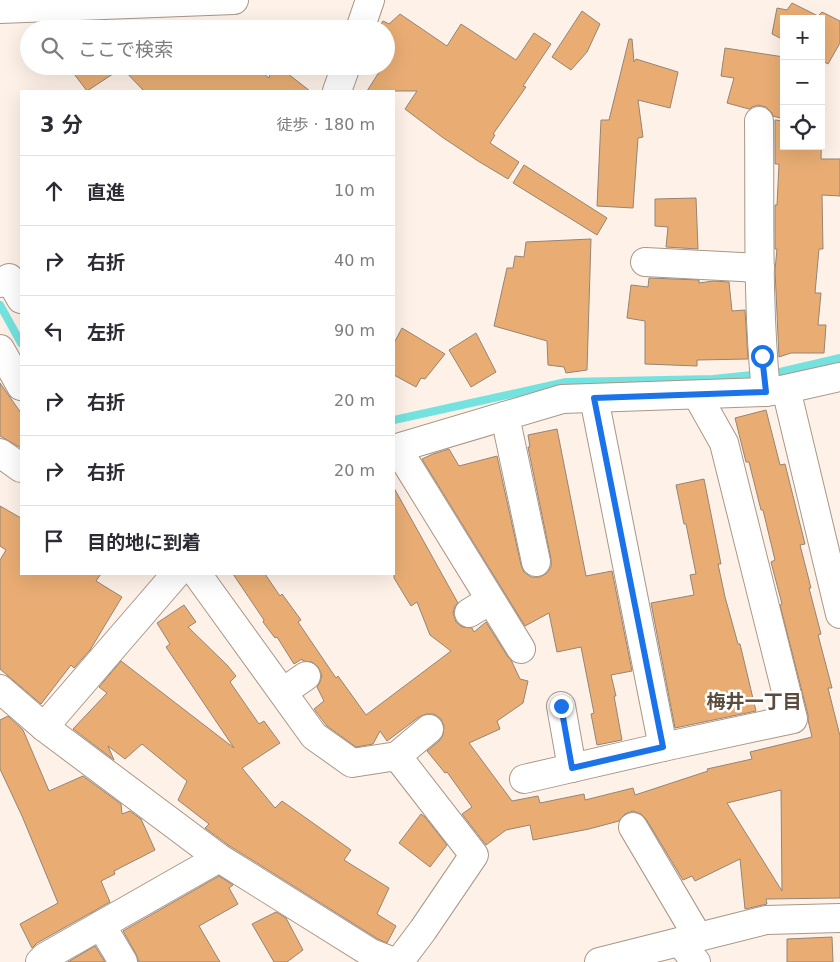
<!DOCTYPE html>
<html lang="ja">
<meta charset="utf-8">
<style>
:root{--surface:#fff;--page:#f7f7f7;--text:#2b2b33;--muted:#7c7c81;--line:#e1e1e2}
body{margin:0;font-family:"DejaVu Sans","Noto Sans JP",sans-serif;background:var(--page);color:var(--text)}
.controls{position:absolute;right:15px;top:15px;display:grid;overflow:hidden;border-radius:0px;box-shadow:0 5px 20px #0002}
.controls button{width:45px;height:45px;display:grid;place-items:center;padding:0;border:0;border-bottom:1px solid var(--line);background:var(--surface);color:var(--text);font:25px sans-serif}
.stop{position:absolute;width:15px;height:15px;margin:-11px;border:4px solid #1a73e8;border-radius:50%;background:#fff}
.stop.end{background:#1a73e8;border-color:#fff;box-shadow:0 1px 5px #0008}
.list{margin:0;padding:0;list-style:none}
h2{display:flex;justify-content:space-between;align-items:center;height:65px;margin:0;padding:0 20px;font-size:21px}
h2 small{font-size:16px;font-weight:400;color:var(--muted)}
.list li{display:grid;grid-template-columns:32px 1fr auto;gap:15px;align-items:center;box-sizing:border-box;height:70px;padding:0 20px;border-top:1px solid var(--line)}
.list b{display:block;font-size:19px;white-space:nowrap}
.list em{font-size:16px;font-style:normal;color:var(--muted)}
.icon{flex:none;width:28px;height:28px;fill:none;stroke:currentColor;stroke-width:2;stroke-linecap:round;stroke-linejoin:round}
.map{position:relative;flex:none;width:840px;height:962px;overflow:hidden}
.search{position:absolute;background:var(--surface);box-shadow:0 5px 20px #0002;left:20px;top:20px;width:375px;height:55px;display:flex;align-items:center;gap:12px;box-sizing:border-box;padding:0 18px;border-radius:28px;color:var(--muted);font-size:19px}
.panel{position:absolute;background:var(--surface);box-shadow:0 5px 20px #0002;left:20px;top:90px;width:375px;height:485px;border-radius:0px}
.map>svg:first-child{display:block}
</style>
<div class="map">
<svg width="840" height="962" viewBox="0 0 840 962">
<rect width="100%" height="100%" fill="#fef2e8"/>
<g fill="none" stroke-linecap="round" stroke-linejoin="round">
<g stroke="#74e3df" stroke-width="8">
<polyline points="0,305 21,343"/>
<polyline points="394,420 566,382 713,379 780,372 840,358"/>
</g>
</g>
<g fill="#e9ad74" stroke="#958474" fill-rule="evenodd">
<polygon points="792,3 818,16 822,12 840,21 840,43 828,64 821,60 821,19 784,19 784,40 772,34 777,8 787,10"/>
<polygon points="582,11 600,24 587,52 571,70 552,57"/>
<polygon points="400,14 447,46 461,24 516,60 534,33 551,44 523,86 526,87 493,134 495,135 490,143 519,162 508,179 478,161 442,137 405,109 417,91 367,91 381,69 379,66 386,66 386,29 378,29 383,21 389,24"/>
<polygon points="198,21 207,29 168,29 173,22"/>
<polygon points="629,39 632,39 634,62 636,59 678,72 670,108 638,100 643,137 638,138 633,208 597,206 601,120 609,120"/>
<polygon points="725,48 784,57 784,119 773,116 772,113 766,107 758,105 752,107 749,109 727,103 734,78 721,76"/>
<polygon points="68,66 254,66 269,78 272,66 278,66 310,91 144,91 122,68 87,91"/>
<polygon points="775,120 784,121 784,146 821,146 822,122 821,159 840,159 840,196 822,195 823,249 819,249 815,293 821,293 818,325 826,325 824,353 791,353 779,357 775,270 777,249 775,249 775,205 777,205 779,164 775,164"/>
<polygon points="524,165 607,218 597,235 513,183"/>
<polygon points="696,198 698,249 666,247 668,227 655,226 655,199"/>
<polygon points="591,239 587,370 566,373 564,367 548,365 547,341 494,326 507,268 513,268 515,256 524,257 526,242"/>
<polygon points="649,278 699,280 699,283 713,281 729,282 732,311 745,310 748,359 697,360 697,366 645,364 645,321 627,318 631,285 648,287"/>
<polygon points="402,328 445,354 425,379 421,378 416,387 394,375 394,343"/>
<polygon points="476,333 496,372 471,387 449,350"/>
<polygon points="0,383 21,413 21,448 0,436"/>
<path d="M766 410 780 465 785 464 805 544 800 545 811 588H809L821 634 818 635 832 688H828L840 736V898L766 899 767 904 745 909 740 859 695 881 692 876 683 880 646 819 641 814 633 811 625 814 619 821 589 829 533 840 530 825 506 830 486 845 462 814 472 807 447 772 445 773 427 751 439 741 443 735 444 726 441 719 434 714H426L419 717 387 741 380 731 373 744 356 747 327 726 314 709 324 701 317 687 320 682 322 675 318 667 312 662 303 661 302 659 294 664 277 637 275 638 263 622 264 620 233 574H265L280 596 282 594 301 620 298 622 336 678 338 676 366 715 451 651 430 635 417 602 411 606 394 578V488L458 603 455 606 453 613 456 622 462 627 472 628 474 632 486 622 508 657 511 660 520 679 528 681 523 703 497 721 500 729 469 743 512 801 538 796 540 803 584 794 585 800 633 788 635 795 708 771 707 769 752 759 750 752 812 737 808 720V715L780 605 782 604 771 562 775 560 763 510H761L749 462H746L735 418ZM781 790 782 891 727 803Z"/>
<polygon points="557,429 586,576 612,571 632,671 611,675 616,696 614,696 622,740 597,745 591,714 594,713 581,647 557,652 549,613 525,626 422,459 433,454 449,449 459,466 497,456 521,565 524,572 531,577 540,577 547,573 551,567 551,559 528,447 530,447 528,435"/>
<polygon points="704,479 721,564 718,564 725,597 738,644 740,644 756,711 675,728 651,603 694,595 690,575 696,574 686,524 684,524 676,485"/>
<polygon points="0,506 21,518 21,574 101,574 96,581 122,597 90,650 74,668 71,665 41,704 0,669 0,560 6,550 0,546"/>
<polygon points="184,605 196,622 188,627 227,665 236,676 230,682 259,724 264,721 280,743 242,768 275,808 282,801 351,850 344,860 389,888 377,914 396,926 387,943 378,939 228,845 205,828 209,824 178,800 187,781 142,744 125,759 108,746 114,760 73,729 107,693 99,687 121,661 234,748 166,647 170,644 157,623"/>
<polygon points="8,716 23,730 49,791 83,776 121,804 122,814 130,811 141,819 155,850 114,871 115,874 101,881 110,902 37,943 32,948 20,924 58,903 22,816 0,769 0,720"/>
<polygon points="421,814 425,817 447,845 430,867 399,843"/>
<polygon points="219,876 233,885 229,888 238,904 199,926 220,962 139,962 136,954 123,931"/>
<polygon points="276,912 286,918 303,950 287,962 274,962 252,924"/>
<polygon points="832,937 833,962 787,962 787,939"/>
<polygon points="95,946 105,962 68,962"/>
</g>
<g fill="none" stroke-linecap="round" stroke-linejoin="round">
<defs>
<g id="minor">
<polyline points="0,9 234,0"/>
<polyline points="360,29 370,0"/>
<polyline points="337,91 346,66"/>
<path d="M759 121C760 212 757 303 766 392"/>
<polyline points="645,262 760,268"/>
<polyline points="0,283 9,278 21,299"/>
<polyline points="0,349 21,386"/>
<polyline points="786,389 840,614"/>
<polyline points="594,398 663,747"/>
<polyline points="505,416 536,562"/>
<polyline points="397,448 521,649"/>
<polyline points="394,449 562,399 766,392 786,389 840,377"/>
<polyline points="0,453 21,468"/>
<polyline points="197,574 314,736 352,763 397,756 474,855 423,930 399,962"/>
<polyline points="469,613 490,600"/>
<polyline points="0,689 44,727 219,858 371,953 394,962"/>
<polyline points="283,692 306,676"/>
<polyline points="561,706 572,768"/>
<polyline points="44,727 176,574"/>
<polyline points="397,756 429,729"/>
<polyline points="524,779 663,747 793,719 724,443 697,395"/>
<polyline points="633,827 698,937"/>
<polyline points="101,925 123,962"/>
<polyline points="680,942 691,956 696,962"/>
<polyline points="40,962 45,957 219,858"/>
<polyline points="599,962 766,920 840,918"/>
</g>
</defs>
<use href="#minor" stroke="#a99787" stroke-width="30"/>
<use href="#minor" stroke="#fff" stroke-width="28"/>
</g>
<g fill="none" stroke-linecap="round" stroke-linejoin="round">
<polyline stroke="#1a73e8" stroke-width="6" points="561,706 572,768 663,747 594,398 766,392 762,356"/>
</g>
<g text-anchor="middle" stroke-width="5" stroke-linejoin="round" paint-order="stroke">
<g font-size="19" font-weight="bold" fill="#5c4c3d" stroke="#fff">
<text x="754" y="708">梅井一丁目</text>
</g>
</g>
</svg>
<div class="controls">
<button>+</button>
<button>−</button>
<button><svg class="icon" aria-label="locate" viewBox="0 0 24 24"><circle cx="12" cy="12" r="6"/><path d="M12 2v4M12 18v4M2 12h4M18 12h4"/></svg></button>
</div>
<div class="stop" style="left:762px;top:356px"></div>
<div class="stop end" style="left:561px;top:706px"></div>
<div class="search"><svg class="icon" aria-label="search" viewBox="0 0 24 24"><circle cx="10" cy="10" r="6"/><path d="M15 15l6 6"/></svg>ここで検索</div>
<section class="panel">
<h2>3 分<small>徒歩 · 180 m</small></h2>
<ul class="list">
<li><svg class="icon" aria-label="ahead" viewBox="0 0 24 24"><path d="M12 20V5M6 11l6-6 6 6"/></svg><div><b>直進</b></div><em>10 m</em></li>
<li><svg class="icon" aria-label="right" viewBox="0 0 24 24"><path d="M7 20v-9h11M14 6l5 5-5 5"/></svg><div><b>右折</b></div><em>40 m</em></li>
<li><svg class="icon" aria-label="left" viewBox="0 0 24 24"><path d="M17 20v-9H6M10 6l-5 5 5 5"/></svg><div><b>左折</b></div><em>90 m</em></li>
<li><svg class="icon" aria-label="right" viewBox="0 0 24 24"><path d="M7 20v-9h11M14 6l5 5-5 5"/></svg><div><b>右折</b></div><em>20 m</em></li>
<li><svg class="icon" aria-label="right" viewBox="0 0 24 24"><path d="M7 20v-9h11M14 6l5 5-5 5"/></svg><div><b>右折</b></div><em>20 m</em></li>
<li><svg class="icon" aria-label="arrive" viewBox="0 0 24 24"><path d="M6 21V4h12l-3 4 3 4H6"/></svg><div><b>目的地に到着</b></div></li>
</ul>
</section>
</div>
